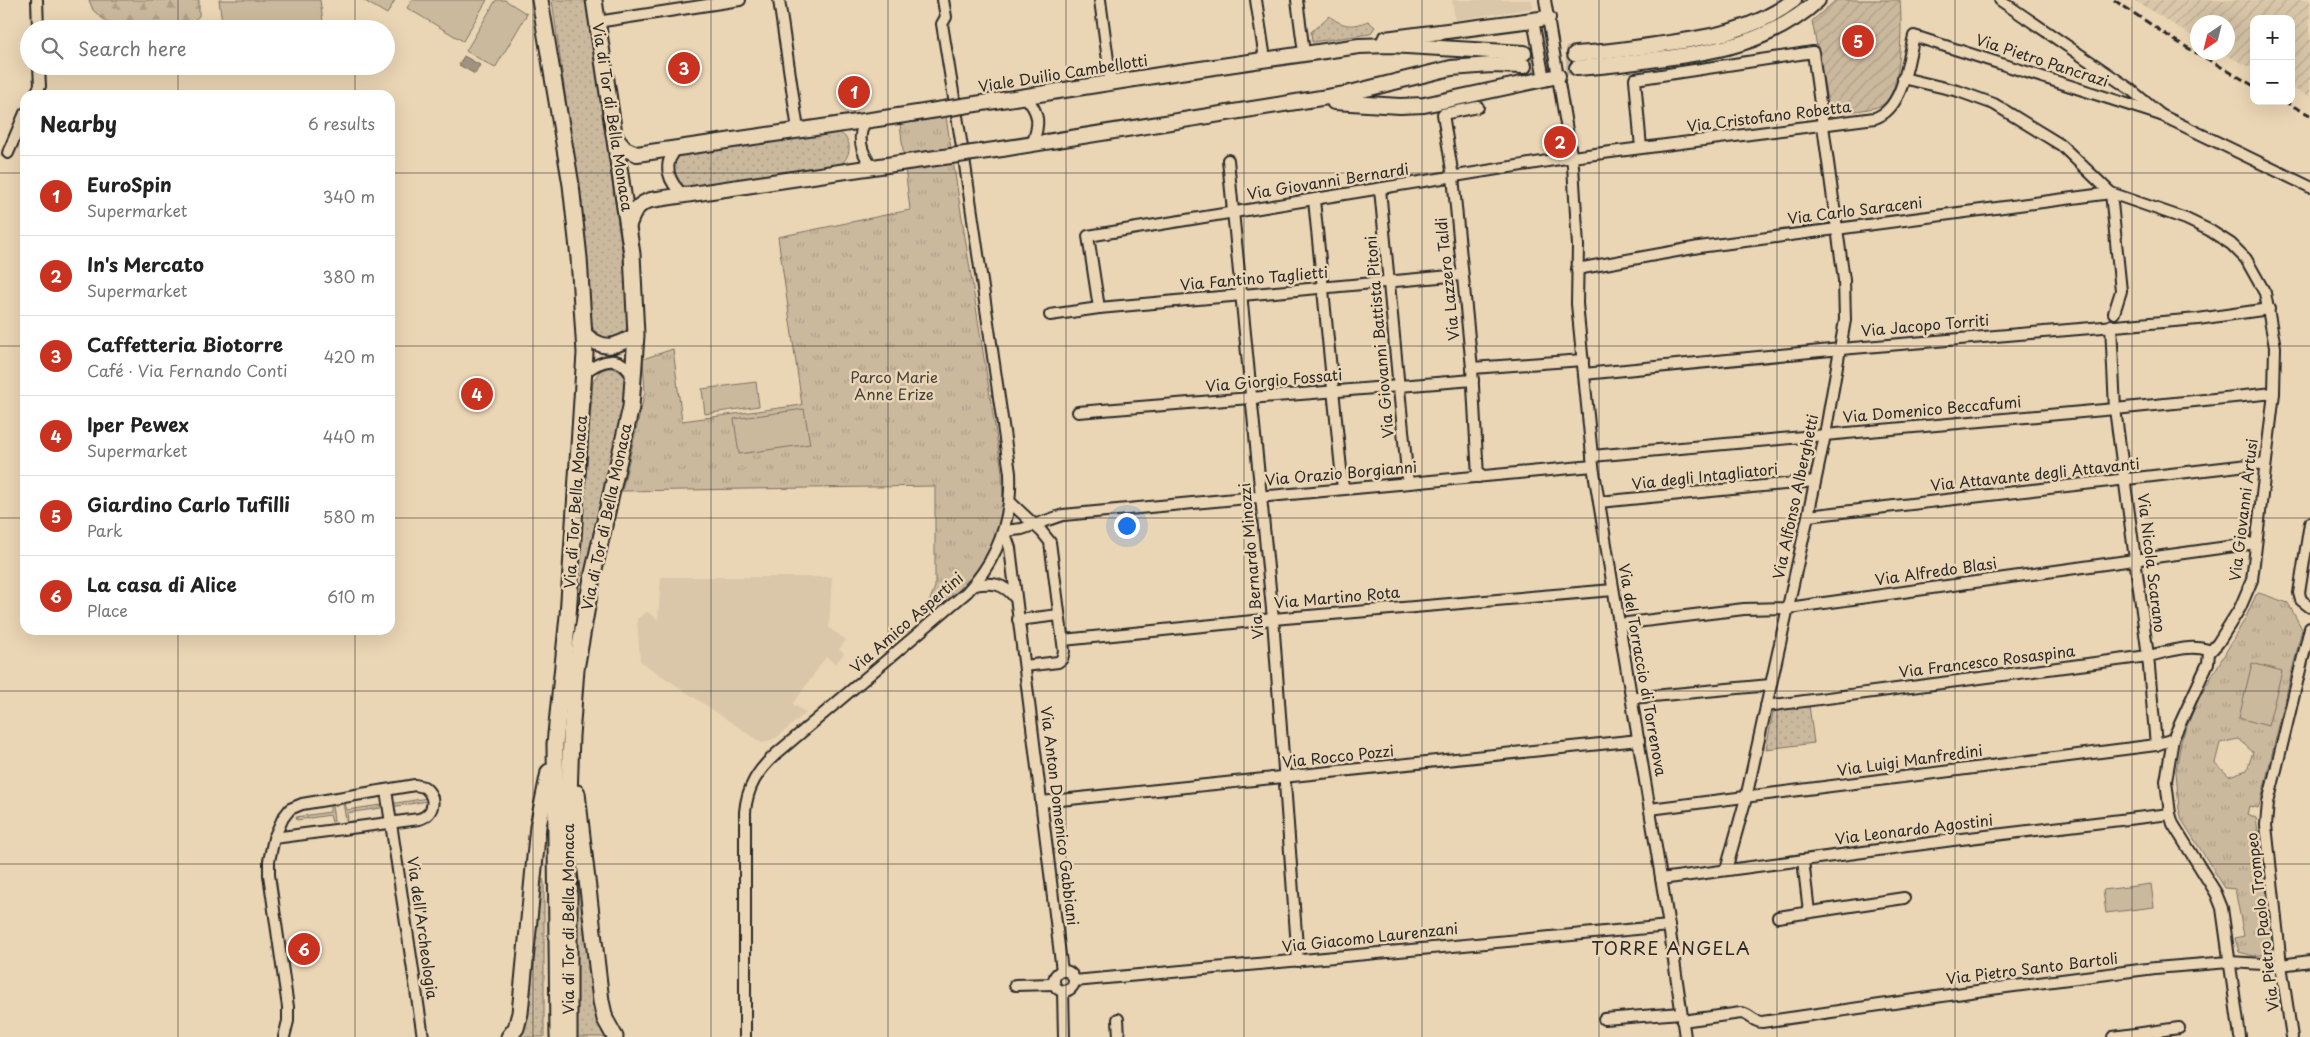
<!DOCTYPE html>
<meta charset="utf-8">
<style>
:root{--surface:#fff;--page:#f2f2f2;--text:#222;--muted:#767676;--line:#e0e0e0;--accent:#c8321e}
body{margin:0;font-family:"Playpen Sans",sans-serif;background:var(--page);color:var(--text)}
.controls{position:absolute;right:15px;top:15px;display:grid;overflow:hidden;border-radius:10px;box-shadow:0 5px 20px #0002}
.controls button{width:45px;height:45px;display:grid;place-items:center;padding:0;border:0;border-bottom:1px solid var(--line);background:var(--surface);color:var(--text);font:25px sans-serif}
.compass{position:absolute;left:2190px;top:15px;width:45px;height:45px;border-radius:50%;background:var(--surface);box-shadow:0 5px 20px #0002;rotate:215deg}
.you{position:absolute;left:1126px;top:525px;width:18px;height:18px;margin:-12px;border:4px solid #fff;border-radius:50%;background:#1a73e8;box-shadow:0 0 0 8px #1a73e833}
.badge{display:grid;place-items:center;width:32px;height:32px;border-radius:50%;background:var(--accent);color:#fff;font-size:16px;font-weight:700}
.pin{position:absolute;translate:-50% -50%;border:2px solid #fff;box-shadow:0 1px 5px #0006}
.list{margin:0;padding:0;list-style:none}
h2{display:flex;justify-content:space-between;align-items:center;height:65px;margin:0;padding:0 20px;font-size:21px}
h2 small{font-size:16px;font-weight:400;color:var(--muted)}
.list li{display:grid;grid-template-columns:32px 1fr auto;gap:15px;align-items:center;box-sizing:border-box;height:80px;padding:0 20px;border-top:1px solid var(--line)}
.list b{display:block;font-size:19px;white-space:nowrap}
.list p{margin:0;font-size:16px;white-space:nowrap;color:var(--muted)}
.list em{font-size:16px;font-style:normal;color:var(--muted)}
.icon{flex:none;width:28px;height:28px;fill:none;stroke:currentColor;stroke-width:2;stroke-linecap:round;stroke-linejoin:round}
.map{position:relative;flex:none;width:2310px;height:1037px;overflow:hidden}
.search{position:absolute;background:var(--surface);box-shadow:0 5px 20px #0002;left:20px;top:20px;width:375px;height:55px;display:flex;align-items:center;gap:12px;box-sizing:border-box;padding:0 18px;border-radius:28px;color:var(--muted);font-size:19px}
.panel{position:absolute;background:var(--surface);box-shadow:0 5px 20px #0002;left:20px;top:90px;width:375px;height:545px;border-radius:15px}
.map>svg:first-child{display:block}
</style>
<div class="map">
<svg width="2310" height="1037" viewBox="0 0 2310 1037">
<defs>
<pattern id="industrial-furrows" width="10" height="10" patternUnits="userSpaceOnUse" patternTransform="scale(1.25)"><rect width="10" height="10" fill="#dac7a9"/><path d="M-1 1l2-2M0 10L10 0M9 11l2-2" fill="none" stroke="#bbab92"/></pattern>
<pattern id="grass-dots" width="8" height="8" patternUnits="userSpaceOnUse" patternTransform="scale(1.25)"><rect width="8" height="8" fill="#cbb99e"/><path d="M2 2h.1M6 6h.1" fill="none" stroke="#ae9f88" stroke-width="1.8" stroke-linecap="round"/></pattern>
<pattern id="forest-firs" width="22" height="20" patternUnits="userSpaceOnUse" patternTransform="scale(1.25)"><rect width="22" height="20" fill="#cbb99e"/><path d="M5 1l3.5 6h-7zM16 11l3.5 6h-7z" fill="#ae9f88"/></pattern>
<pattern id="park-tufts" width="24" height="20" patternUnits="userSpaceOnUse" patternTransform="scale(1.25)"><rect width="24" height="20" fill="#cbb99e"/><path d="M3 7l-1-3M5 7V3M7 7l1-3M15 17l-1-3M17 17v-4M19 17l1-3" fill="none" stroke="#ae9f88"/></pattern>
<pattern id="garden-furrows" width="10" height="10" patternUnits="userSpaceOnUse" patternTransform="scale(1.25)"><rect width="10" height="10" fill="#cbb99e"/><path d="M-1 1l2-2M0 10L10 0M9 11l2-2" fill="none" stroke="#ae9f88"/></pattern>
</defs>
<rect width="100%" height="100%" fill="#ead5b4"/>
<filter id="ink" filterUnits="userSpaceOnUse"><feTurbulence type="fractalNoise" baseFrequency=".02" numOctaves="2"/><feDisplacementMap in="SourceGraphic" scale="10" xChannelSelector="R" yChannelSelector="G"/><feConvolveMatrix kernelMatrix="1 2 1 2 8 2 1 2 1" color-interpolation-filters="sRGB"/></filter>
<g filter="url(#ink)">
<g fill="#dac7a9">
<polygon points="1452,0 1532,0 1533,8 1455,20"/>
<polygon points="661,577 832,577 829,628 846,640 839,649 844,653 836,664 826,657 793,704 806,713 776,738 762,743 640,661 637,619 647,612 658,619"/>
</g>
<polygon fill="url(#industrial-furrows)" points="2134,0 2310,0 2310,96 2291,88 2291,19 2254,19 2254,69 2222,53 2228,52 2228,22 2198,22 2197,39"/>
<g fill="url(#grass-dots)" stroke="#7b7264">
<path d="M552 0H586L628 292C628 317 635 345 599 337L592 326 583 223Z"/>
<path d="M1329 16C1342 26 1352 28 1368 21L1375 27 1370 34 1312 42 1311 32Z"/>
<path d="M834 131C853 135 853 155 840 165L692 187C672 187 667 165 682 154Z"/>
<path d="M608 368C616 368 623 372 625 380 628 392 622 410 620 422 611 474 598 525 585 576L578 575 593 381 600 371Z"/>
<polygon points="1809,705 1814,743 1766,749 1773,712 1780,709"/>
<polygon points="428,798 428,801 391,807 390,804"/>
<polygon points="343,803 345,803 347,810 381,805 381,808 347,813 348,819 346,820"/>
<polygon points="330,805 332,805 334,821 332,822 330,815 297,820 296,817 330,812"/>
<polygon points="543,879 544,883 544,1037 518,1037 540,882"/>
<polygon points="576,880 580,885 598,1018 605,1037 576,1037"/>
</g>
<polygon fill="url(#forest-firs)" stroke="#7b7264" points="89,0 199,0 199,16 184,29 154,29 106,22 93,10"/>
<g fill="url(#park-tufts)" stroke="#7b7264" fill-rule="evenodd">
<path d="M946 117 1002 472C1002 489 1005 515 1000 530 990 561 959 592 935 612L928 605 935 587V486L622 491 645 392 643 359 673 349 682 421 802 405 778 237 910 210 900 124Z"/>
<path d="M2259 593 2288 603 2302 629 2261 800 2258 808 2249 806 2247 814 2256 818 2263 865 2258 866 2259 871H2263L2273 946 2267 954 2254 956 2239 952 2235 938 2244 936 2235 889 2225 888 2182 820 2179 809 2176 771 2181 741 2197 702 2245 619 2256 595ZM2238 739 2253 752 2247 770 2229 776 2215 763 2220 743Z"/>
</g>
<path fill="url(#garden-furrows)" stroke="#7b7264" d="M1836 0H1900C1902 22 1903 92 1882 105 1876 109 1848 112 1839 113L1838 103 1828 104 1812 21Z"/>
<g fill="#cbb99e" stroke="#7b7264">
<polygon points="219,0 320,0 324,29 223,29"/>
<polygon points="363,0 395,0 387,14"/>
<polygon points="412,0 487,0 463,41 407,8"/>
<polygon points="496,0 505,0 527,14 495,68 466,51"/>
<polygon points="756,382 759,406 705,414 702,389"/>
<polygon points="804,409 810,444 739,454 734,419"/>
<polygon points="2252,663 2282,671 2268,726 2239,718"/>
<polygon points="2151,884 2154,907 2106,913 2103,890"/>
</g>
<polygon fill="#9f927e" stroke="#71695d" points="464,56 480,65 475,74 459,65"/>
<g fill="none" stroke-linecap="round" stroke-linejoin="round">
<g stroke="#c4b399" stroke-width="14" stroke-dasharray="14 7" stroke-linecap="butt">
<polyline points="1524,53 1575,54"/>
<polyline points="1524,66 1577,68"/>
</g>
<defs>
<g id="street">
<polyline points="37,0 38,29"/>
<polyline points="779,0 798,130"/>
<polyline points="943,0 946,17 942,24 954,98"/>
<polyline points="1100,0 1111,83"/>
<polyline points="1256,0 1265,59"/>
<polyline points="1297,0 1304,53"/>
<polyline points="1545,0 1573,166 1578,246 1577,304 1593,466 1669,926 1685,1037"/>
<polyline points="2000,0 2130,89 2161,115 2310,187"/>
<polyline points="1533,20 1544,79"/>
<polyline points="597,22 740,0"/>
<polyline points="1903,78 1958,91 1994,104 2061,145 2111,193 2186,219 2209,230 2231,244 2246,259 2265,293 2275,347 2274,393 2252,580 2240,608 2218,643 2209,653 2208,663 2173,739 2166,781 2170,814 2173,824 2216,893 2222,908 2240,1037"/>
<polyline points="35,95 40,86 39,66"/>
<path d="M1025 97C1040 112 1040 125 1032 144"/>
<polyline points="1478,107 1443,114 1453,177 1472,368 1478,477"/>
<polyline points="957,116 962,147"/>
<path d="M866 120C856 137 861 152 872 167"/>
<path d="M678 148C661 163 668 183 685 196"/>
<polyline points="1641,148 1635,79 1813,52 1844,280 1845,320 1825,435 1808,516 1746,798 1726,870"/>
<polyline points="8,153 25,113"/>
<polyline points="1228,160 1273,619 1298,961"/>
<polyline points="1380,189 1408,483"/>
<polyline points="2111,193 2121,291 2114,313"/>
<polyline points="1314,200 1343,489"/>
<polyline points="1577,269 1699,247 2111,193"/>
<path d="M1099 308 1088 236 1572 157 1875 118C1904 108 1907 63 1914 36L2161 115"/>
<polyline points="1050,315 1099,308 1461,275"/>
<polyline points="2111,325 2115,409 2148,656 2156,745"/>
<polyline points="1472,368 1583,360"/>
<path d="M584 373C602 359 621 353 633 378"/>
<polyline points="1584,374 1841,349 2198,319 2269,309"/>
<polyline points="1078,412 1473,380"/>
<polyline points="1592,456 2115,409 2274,393"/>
<polyline points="1010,502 1042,532 1050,542 1064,651 1062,659 1058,662 1025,666"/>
<polyline points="1599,502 1815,481"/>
<polyline points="1808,516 2265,463"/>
<polyline points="2310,523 2299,593 2301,600 2310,607"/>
<path d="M974 585C992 582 1004 583 1016 599"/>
<polyline points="1018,620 1059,615"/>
<polyline points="1619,624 1744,609 1788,608 2256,543"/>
<polyline points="1063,640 1273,619 1613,590"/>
<polyline points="1632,698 1770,685"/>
<path d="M1766 706 2148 656C2167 652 2189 644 2208 650L2209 653"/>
<polyline points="386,790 423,1037"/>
<polyline points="1041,802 1639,740"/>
<polyline points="1650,809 2156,745 2173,739"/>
<path d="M274 838 419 819C435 814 437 797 424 787L415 785 302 804 290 809 283 818 274 838 269 861V875L288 1007V1021L284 1037"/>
<polyline points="1803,860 1809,912"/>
<polyline points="1661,879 1953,840 2170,814"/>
<polyline points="1778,917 1904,898"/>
<circle cx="1064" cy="981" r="10"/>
<polyline points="1062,971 1010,548 1004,531 1022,529 1063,515 1593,466"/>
<polyline points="1074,981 1669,926"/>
<polyline points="1015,985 1054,984"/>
<polyline points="1063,991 1064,1037"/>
<polyline points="1118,1019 1119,1037"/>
<polyline points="1604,1019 1681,1013"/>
<path d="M1682 1021 1741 1013C1750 1014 1753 1022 1762 1022L1991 989 2155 968 2229 962 2281 965 2310 961"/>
<path d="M745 1037V812C747 787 758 770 776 754L967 592C999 558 1012 519 1010 473L965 165"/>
<polyline points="2113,1037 2179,1028"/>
<polyline points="2292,1037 2281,965 2266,825 2268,803 2310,628"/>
</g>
<g id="secondary">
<polyline points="1385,39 1548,18"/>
<path d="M1575 54C1602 53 1629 49 1656 45 1706 38 1753 32 1794 0"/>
<path d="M1577 68C1604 66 1630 63 1657 59 1717 52 1772 42 1818 0"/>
<polyline points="995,101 1166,74 1359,46 1390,45 1524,53"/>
<polyline points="1334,102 1400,106 1424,105 1558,76"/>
<polyline points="615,137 625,149 637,154 898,116"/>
<polyline points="1002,149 1346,94 1451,68 1491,65 1524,66"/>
<path d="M628 227C633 214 636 204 651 200L907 162"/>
<path d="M584 334C604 352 615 347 636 335"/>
</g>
<g id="primary">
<polyline points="540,0 571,185 579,258 585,353 568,616 555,744 558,1037"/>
<polyline points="577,793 601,1001 605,1019 615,1037"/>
<polyline points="509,1037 516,1028 520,1013 538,826 549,772"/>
<polyline points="569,1037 569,798 571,736 576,669 592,578 631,407 636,335 632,254 594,0"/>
</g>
</defs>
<use href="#street" stroke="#2b2b2b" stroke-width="14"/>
<use href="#secondary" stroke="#2b2b2b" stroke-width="18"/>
<use href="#primary" stroke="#2b2b2b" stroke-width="19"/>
<use href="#street" stroke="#ead5b4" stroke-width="10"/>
<use href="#secondary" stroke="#ead5b4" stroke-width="14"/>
<use href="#primary" stroke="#ead5b4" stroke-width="15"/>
<g stroke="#2b2b2b" stroke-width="3" stroke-dasharray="8 4" stroke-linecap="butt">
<polyline points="2114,0 2176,41 2254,86"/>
<polyline points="2283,101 2310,115"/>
</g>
<defs>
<g id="secondary-bridge">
<polyline points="898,116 995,101"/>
<polyline points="907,162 1002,149"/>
</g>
</defs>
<use href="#secondary-bridge" stroke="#2b2b2b" stroke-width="18" stroke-linecap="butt"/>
<use href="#secondary-bridge" stroke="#ead5b4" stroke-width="14"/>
</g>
</g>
<path fill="none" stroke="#2b2b2b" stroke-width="1" stroke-opacity="0.55" d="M178 0V29M355 0V29M533 0V1037M711 0V1037M888 0V1037M1066 0V1037M1244 0V1037M1422 0V1037M1599 0V1037M1777 0V1037M1955 0V1037M2132 0V1037M178 66V95M355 66V95M0 173H25M390 173H2310M0 346H25M390 346H2310M0 518H25M390 518H2310M178 630V1037M355 630V1037M0 691H2310M0 864H2310"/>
<g text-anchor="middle" stroke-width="5" stroke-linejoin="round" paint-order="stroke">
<g font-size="15" fill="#2b2b2b" stroke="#ead5b4">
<text transform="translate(2042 61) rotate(18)" y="5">Via Pietro Pancrazi</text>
<text transform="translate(1063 74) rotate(-9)" y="5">Viale Duilio Cambellotti</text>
<text transform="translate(612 117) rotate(81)" y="5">Via di Tor di Bella Monaca</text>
<text transform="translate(1769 117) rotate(-7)" y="5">Via Cristofano Robetta</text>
<text transform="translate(1328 182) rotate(-9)" y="5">Via Giovanni Bernardi</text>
<text transform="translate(1855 211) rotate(-7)" y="5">Via Carlo Saraceni</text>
<text transform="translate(1254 279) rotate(-5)" y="5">Via Fantino Taglietti</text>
<text transform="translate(1448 279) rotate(-96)" y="5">Via Lazzero Taldi</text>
<text transform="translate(1925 326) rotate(-5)" y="5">Via Jacopo Torriti</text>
<text transform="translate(1380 337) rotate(-95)" y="5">Via Giovanni Battista Pitoni</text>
<text transform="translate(1274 381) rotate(-5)" y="5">Via Giorgio Fossati</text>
<text transform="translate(1932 410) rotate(-5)" y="5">Via Domenico Beccafumi</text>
<text transform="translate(1341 474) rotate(-5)" y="5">Via Orazio Borgianni</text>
<text transform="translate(2035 475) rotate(-6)" y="5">Via Attavante degli Attavanti</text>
<text transform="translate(1705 477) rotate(-6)" y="5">Via degli Intagliatori</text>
<text transform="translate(1796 497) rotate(-78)" y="5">Via Alfonso Alberghetti</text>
<text transform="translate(576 502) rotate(-86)" y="5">Via di Tor Bella Monaca</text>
<text transform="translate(2244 510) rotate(-83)" y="5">Via Giovanni Artusi</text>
<text transform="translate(607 517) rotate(-78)" y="5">Via di Tor di Bella Monaca</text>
<text transform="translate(1252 561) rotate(-95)" y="5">Via Bernardo Minozzi</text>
<text transform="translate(2151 563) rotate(83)" y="5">Via Nicola Scarano</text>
<text transform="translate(1936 572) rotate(-8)" y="5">Via Alfredo Blasi</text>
<text transform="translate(1337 598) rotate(-5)" y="5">Via Martino Rota</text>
<text transform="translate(907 623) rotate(-41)" y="5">Via Amico Aspertini</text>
<text transform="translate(1987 662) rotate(-7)" y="5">Via Francesco Rosaspina</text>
<text transform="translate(1642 670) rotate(80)" y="5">Via del Torraccio di Torrenova</text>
<text transform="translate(1338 757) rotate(-6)" y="5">Via Rocco Pozzi</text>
<text transform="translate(1910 761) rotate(-8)" y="5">Via Luigi Manfredini</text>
<text transform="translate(1059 816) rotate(83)" y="5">Via Anton Domenico Gabbiani</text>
<text transform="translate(1914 830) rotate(-7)" y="5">Via Leonardo Agostini</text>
<text transform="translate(569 919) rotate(-90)" y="5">Via di Tor di Bella Monaca</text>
<text transform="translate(2263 922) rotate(-97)" y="5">Via Pietro Paolo Trompeo</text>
<text transform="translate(422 928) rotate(82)" y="5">Via dell'Archeologia</text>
<text transform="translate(1370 938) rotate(-6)" y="5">Via Giacomo Laurenzani</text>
<text transform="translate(2032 969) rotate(-7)" y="5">Via Pietro Santo Bartoli</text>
</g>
<g font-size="15" fill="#43403c" stroke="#ead5b4">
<text x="894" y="383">Parco Marie<tspan x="894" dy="17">Anne Erize</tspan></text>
</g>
<g font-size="18" letter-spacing="1" fill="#2b2b2b" stroke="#ead5b4">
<text x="1671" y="955">TORRE ANGELA</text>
</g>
</g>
</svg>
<div class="controls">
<button>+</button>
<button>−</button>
</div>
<svg class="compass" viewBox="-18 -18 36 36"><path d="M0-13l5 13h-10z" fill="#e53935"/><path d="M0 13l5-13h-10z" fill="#767676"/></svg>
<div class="you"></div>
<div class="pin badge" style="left:854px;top:92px">1</div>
<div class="pin badge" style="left:1560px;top:142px">2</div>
<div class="pin badge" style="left:684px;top:68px">3</div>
<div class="pin badge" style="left:477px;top:394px">4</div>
<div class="pin badge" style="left:1858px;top:41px">5</div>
<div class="pin badge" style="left:304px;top:949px">6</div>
<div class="search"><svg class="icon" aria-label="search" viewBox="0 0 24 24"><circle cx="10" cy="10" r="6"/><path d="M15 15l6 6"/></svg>Search here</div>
<section class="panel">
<h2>Nearby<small>6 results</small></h2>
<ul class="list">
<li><span class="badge">1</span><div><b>EuroSpin</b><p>Supermarket</p></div><em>340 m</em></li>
<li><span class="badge">2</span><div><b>In's Mercato</b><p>Supermarket</p></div><em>380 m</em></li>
<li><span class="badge">3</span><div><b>Caffetteria Biotorre</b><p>Café · Via Fernando Conti</p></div><em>420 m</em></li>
<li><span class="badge">4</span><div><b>Iper Pewex</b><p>Supermarket</p></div><em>440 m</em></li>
<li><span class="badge">5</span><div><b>Giardino Carlo Tufilli</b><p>Park</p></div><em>580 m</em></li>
<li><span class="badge">6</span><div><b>La casa di Alice</b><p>Place</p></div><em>610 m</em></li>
</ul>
</section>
</div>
